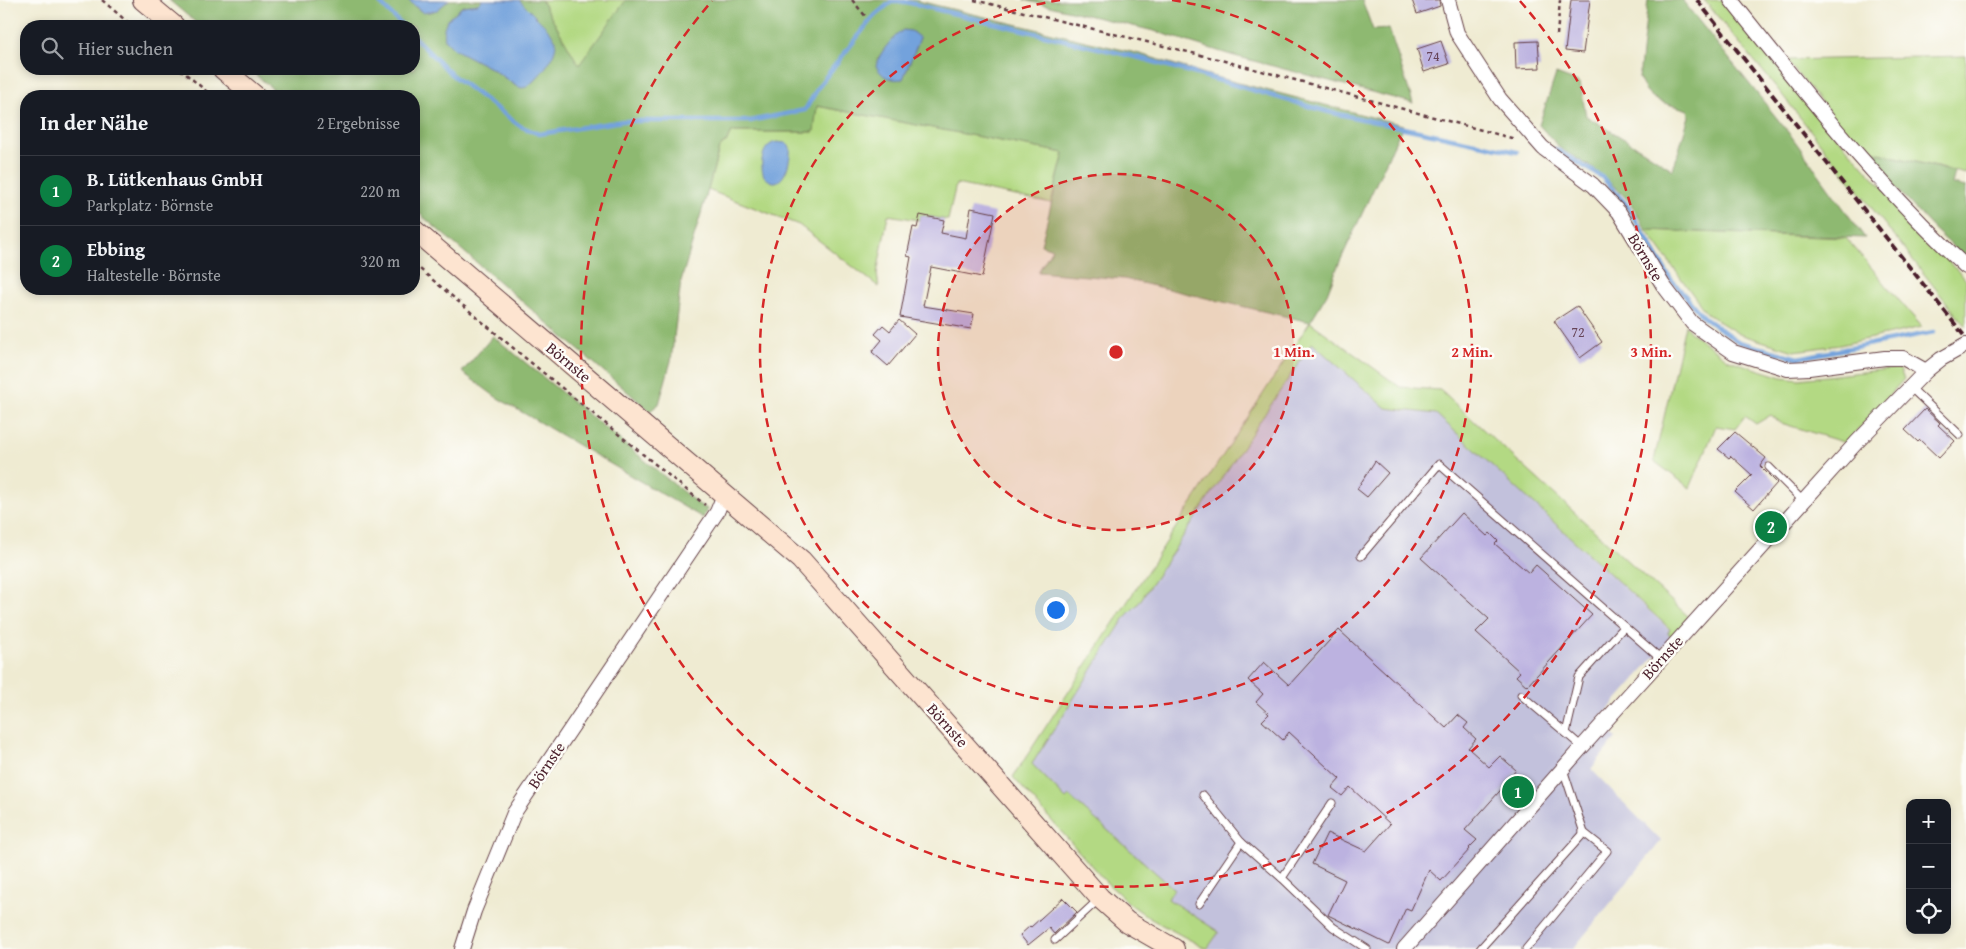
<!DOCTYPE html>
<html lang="de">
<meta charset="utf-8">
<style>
:root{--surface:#171b24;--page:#242831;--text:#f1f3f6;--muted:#9ea1a6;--line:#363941;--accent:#0b8043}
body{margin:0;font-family:"Gentium Book Plus",serif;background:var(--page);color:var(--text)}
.controls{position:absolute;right:15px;bottom:15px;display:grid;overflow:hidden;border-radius:10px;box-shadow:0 2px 8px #0003}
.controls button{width:45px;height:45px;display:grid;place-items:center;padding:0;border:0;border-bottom:1px solid var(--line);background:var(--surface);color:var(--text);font:25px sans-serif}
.you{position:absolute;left:1055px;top:609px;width:18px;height:18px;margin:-12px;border:4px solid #fff;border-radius:50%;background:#1a73e8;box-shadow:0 0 0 8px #1a73e833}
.badge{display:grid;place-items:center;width:32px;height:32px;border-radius:50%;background:var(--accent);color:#fff;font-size:16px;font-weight:700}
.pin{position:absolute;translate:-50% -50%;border:2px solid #fff;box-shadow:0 1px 5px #0006}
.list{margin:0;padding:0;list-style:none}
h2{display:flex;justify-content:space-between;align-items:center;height:65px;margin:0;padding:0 20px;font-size:21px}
h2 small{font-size:16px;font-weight:400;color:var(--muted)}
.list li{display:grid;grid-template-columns:32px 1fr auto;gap:15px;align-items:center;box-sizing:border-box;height:70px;padding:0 20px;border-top:1px solid var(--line)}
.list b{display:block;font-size:19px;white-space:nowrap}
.list p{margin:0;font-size:16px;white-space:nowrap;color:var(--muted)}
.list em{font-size:16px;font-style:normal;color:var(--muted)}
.icon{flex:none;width:28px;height:28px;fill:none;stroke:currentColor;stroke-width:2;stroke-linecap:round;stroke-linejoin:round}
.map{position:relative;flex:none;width:1966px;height:949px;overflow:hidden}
.search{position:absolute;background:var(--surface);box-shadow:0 2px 8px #0003;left:20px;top:20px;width:400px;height:55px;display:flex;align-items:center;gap:12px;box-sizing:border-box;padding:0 18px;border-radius:20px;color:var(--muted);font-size:19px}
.panel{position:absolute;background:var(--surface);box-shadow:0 2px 8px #0003;left:20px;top:90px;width:400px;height:205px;border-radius:20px}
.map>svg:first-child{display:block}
</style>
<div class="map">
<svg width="1966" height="949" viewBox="0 0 1966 949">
<rect width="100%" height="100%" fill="#fdfcf7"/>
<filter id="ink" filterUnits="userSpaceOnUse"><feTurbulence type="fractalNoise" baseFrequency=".02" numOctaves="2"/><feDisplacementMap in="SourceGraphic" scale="10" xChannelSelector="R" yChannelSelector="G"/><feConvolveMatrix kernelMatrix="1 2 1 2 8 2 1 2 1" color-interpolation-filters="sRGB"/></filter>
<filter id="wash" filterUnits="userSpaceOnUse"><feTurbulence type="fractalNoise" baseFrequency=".0096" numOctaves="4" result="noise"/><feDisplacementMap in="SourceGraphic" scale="20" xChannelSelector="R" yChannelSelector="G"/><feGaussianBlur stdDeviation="1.12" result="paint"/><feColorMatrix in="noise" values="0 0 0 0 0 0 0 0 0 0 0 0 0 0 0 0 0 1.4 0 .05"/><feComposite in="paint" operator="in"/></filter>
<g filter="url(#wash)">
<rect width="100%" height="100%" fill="#efebd2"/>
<polygon fill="#c2c1dc" points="1312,343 1386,408 1436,414 1670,630 1668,635 1671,638 1598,721 1616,738 1591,769 1661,841 1573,949 1208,949 1219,932 1168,899 1173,889 1069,797 1066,800 1031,764 1126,616 1138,604"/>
<g fill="#b3d983" stroke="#7e7c57">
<polygon points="541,0 626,0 579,66"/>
<polygon points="1704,0 1724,0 1830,129 1966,280 1966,327 1776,87"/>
<polygon points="1966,56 1966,174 1859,148 1786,60"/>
<polygon points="817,106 1064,153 1051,203 956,184 948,220 920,215 919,220 888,215 877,274 879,287 799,225 708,190 719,148 727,141 731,132 813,132"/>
<polygon points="1646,230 1846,238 1922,327 1840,345 1794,351 1739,334 1707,314"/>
<polygon points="1310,322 1400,387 1440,390 1689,617 1671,638 1668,633 1670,629 1436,414 1386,408 1312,343 1138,604 1126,616 1032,764 1066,799 1069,796 1174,889 1168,899 1219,932 1207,949 1151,919 1130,904 1104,880 1013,777"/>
<polygon points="1685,325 1689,331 1729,360 1782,377 1799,379 1899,368 1904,379 1846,443 1781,423 1771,415 1756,424 1745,416 1735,429 1716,426 1690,488 1654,461"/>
</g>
<g fill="#8eb971" stroke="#6c6c4e" fill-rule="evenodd">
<path d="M169 0H408C425 18 431 15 449 0H482L478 4 463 6 447 20 444 35 516 86 532 83 547 64 554 52 530 12 519 0H541L579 65 626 0H914L1140 54 1215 77 1403 125 1337 268 1327 294 1310 322 1124 279 1038 272 1052 249 1041 245 1064 153 817 106 814 132H731L727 141 719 148 708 190 681 281 671 361 659 404 650 411 414 209V96H281L249 69H414V26H200ZM903 30 914 33 877 59Z"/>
<polygon points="1024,0 1362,0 1373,30 1389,29 1413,103 1231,55 1154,31"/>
<path d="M1648 0H1682L1792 137 1865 238 1646 230 1630 202 1617 189 1591 167 1561 149 1539 125 1556 74 1580 83 1586 116 1644 151 1673 170 1689 116 1688 110C1664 102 1650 104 1639 78Z"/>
<polygon points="1859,148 1955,172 1952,184 1966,187 1966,252 1964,257 1933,228"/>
<polygon points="493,336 698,504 707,509 703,518 496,397 462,372"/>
</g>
<g fill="#73a2dc" stroke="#5e6084">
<polygon points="408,0 449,0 437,10 423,13"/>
<path d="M482 0H519L550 31 556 41C557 57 539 77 527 87L522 88 516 86 494 70 454 49 445 40 444 28 447 20 463 6 478 4Z"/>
<path d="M903 30 911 31 920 38 903 79C890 81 882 77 876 66 878 54 893 37 903 30Z"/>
<path d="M777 142 786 143 790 147C792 161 782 196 764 176 759 164 762 144 777 142Z"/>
</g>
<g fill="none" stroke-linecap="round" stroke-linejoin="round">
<g stroke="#73a2dc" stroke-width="4.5">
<polyline points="377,0 403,26"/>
<polyline points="414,37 452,75 520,126 539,134 623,121 750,121 805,110 821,83 873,17 891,2 906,2 1144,59 1329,112 1517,152"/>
<polyline points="1555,149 1602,177 1626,204 1670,278 1704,318 1739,342 1798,358 1934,332"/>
</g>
</g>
<g id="blocks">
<g fill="#bcb2e0">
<polygon points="1412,0 1439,0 1440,6 1417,14"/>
<polygon points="1571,0 1590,0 1583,53 1565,51"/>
<polygon points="1441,41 1449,64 1424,72 1417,49"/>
<polygon points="1538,41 1540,68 1516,69 1515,42"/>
<polygon points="971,208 995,213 982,277 931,267 923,306 974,314 971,329 900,317 911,257 907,256 913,227 917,228 920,215 944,220 941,233 966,238"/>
<polygon points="1577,306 1602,342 1580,358 1554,321"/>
<polygon points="899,320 915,334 888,366 872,352 882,340 875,334 883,325 890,331"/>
<polygon points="1925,409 1940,423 1938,425 1955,441 1939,458 1920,440 1918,442 1905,430"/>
<polygon points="1735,432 1766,458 1760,466 1777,483 1754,509 1735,492 1752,475 1731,456 1729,458 1718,449"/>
<polygon points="1375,461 1388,473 1367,497 1357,489"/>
<polygon points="1462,513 1487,536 1490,533 1498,541 1495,544 1529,573 1536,565 1592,615 1527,686 1516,676 1520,672 1476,632 1489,619 1421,558"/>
<polygon points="1339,630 1446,728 1458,715 1468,723 1464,728 1476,739 1468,748 1489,767 1500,756 1516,770 1506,782 1507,783 1465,830 1477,840 1469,848 1470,849 1441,881 1429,870 1411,910 1406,908 1389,945 1328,915 1345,880 1312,864 1327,833 1366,851 1390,824 1350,787 1342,796 1332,788 1340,779 1289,732 1283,740 1262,721 1269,714 1256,702 1263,694 1248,680 1264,662 1289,685"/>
<polygon points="1063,898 1077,912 1054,934 1049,928 1028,945 1020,935 1030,926 1031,927"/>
</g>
</g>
</g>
<g filter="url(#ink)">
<use href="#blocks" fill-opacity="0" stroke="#633e44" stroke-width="1"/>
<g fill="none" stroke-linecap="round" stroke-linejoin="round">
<defs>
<g id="lane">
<polyline points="1910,387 1960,435"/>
<polyline points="1769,467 1803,501"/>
<polyline points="1361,556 1439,464 1661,659"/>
<polyline points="1521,695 1566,733"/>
<polyline points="1582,747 1566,733 1579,677 1624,627"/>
<polyline points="1203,795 1241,842 1282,878"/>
<polyline points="1332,803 1282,878 1333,927 1367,949"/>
<polyline points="1199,904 1241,842"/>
<polyline points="1055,940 1098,900"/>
<polyline points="1480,949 1584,833 1563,769"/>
<polyline points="1526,949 1607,851 1583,832"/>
</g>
<g id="street">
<polyline points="1448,0 1457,33 1500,99 1543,148 1593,185 1619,212 1663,285 1692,323 1733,352 1788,369 1809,368 1885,358 1903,358 1926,371"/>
<path d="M1731 0C1805 93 1879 186 1966 267"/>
<polyline points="462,949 474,911 514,813 717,512 724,495"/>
<polyline points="1404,949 1582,747 1856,443 1926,371 1941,359 1966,345"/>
</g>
<g id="secondary">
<polyline points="143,0 174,26"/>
<polyline points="223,69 255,96"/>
<polyline points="414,230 801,560 1100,898 1127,922 1174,949"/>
</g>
</defs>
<use href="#lane" stroke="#633e44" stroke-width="9"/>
<use href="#street" stroke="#633e44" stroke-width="16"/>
<use href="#secondary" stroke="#633e44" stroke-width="22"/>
<g stroke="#633e44" stroke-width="2.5" stroke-dasharray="4 4" stroke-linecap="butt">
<polyline points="102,0 132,26"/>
<polyline points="852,0 867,18"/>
<polyline points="974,0 1217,59 1515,139"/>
<polyline points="1557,35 1560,0"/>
<polyline points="180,69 212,96"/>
<polyline points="414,264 518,352 705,505"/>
</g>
<use href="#lane" stroke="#fff" stroke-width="7"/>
<use href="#street" stroke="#fff" stroke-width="14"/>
<use href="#secondary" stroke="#fde4d0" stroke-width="20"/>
<polyline stroke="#4a1f2b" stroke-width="4" stroke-dasharray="8 4" stroke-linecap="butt" points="1697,0 1966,338"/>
</g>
</g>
<circle cx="1116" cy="352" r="178" fill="#d62828" fill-opacity=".12"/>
<g fill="none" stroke="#d62828" stroke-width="2.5" stroke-dasharray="9 6">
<circle cx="1116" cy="352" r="178"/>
<path d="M1172 0A356 356 0 1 1 1060 0"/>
<path d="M1520 1A535 535 0 1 1 712 1"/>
</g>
<g text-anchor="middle" stroke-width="5" stroke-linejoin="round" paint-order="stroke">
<g font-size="14" fill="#664458">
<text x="1433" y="61">74</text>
<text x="1578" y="337">72</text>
</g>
<g font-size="16" fill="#4a1f2b" stroke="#fdfcf7">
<text transform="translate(1646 257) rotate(59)" y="6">Börnste</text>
<text transform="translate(569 362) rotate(40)" y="6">Börnste</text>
<text transform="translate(1662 657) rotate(-48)" y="6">Börnste</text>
<text transform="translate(948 725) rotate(48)" y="6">Börnste</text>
<text transform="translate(546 765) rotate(-56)" y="6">Börnste</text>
</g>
</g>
<circle cx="1116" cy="352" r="8" fill="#d62828" stroke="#fdfcf7" stroke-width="2.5"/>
<g font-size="15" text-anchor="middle" font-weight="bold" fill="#d62828" stroke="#fdfcf7" stroke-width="5" stroke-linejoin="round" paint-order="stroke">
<text x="1294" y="357">1 Min.</text>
<text x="1472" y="357">2 Min.</text>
<text x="1651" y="357">3 Min.</text>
</g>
</svg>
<div class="controls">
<button>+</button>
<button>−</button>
<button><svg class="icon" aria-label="locate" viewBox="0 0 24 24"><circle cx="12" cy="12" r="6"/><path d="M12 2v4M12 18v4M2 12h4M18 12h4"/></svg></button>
</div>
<div class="you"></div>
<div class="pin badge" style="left:1518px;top:792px">1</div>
<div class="pin badge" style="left:1771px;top:527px">2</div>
<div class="search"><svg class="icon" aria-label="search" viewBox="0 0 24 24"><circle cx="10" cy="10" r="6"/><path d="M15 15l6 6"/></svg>Hier suchen</div>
<section class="panel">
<h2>In der Nähe<small>2 Ergebnisse</small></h2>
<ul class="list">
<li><span class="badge">1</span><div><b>B. Lütkenhaus GmbH</b><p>Parkplatz · Börnste</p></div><em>220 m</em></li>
<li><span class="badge">2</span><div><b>Ebbing</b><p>Haltestelle · Börnste</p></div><em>320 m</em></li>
</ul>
</section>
</div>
